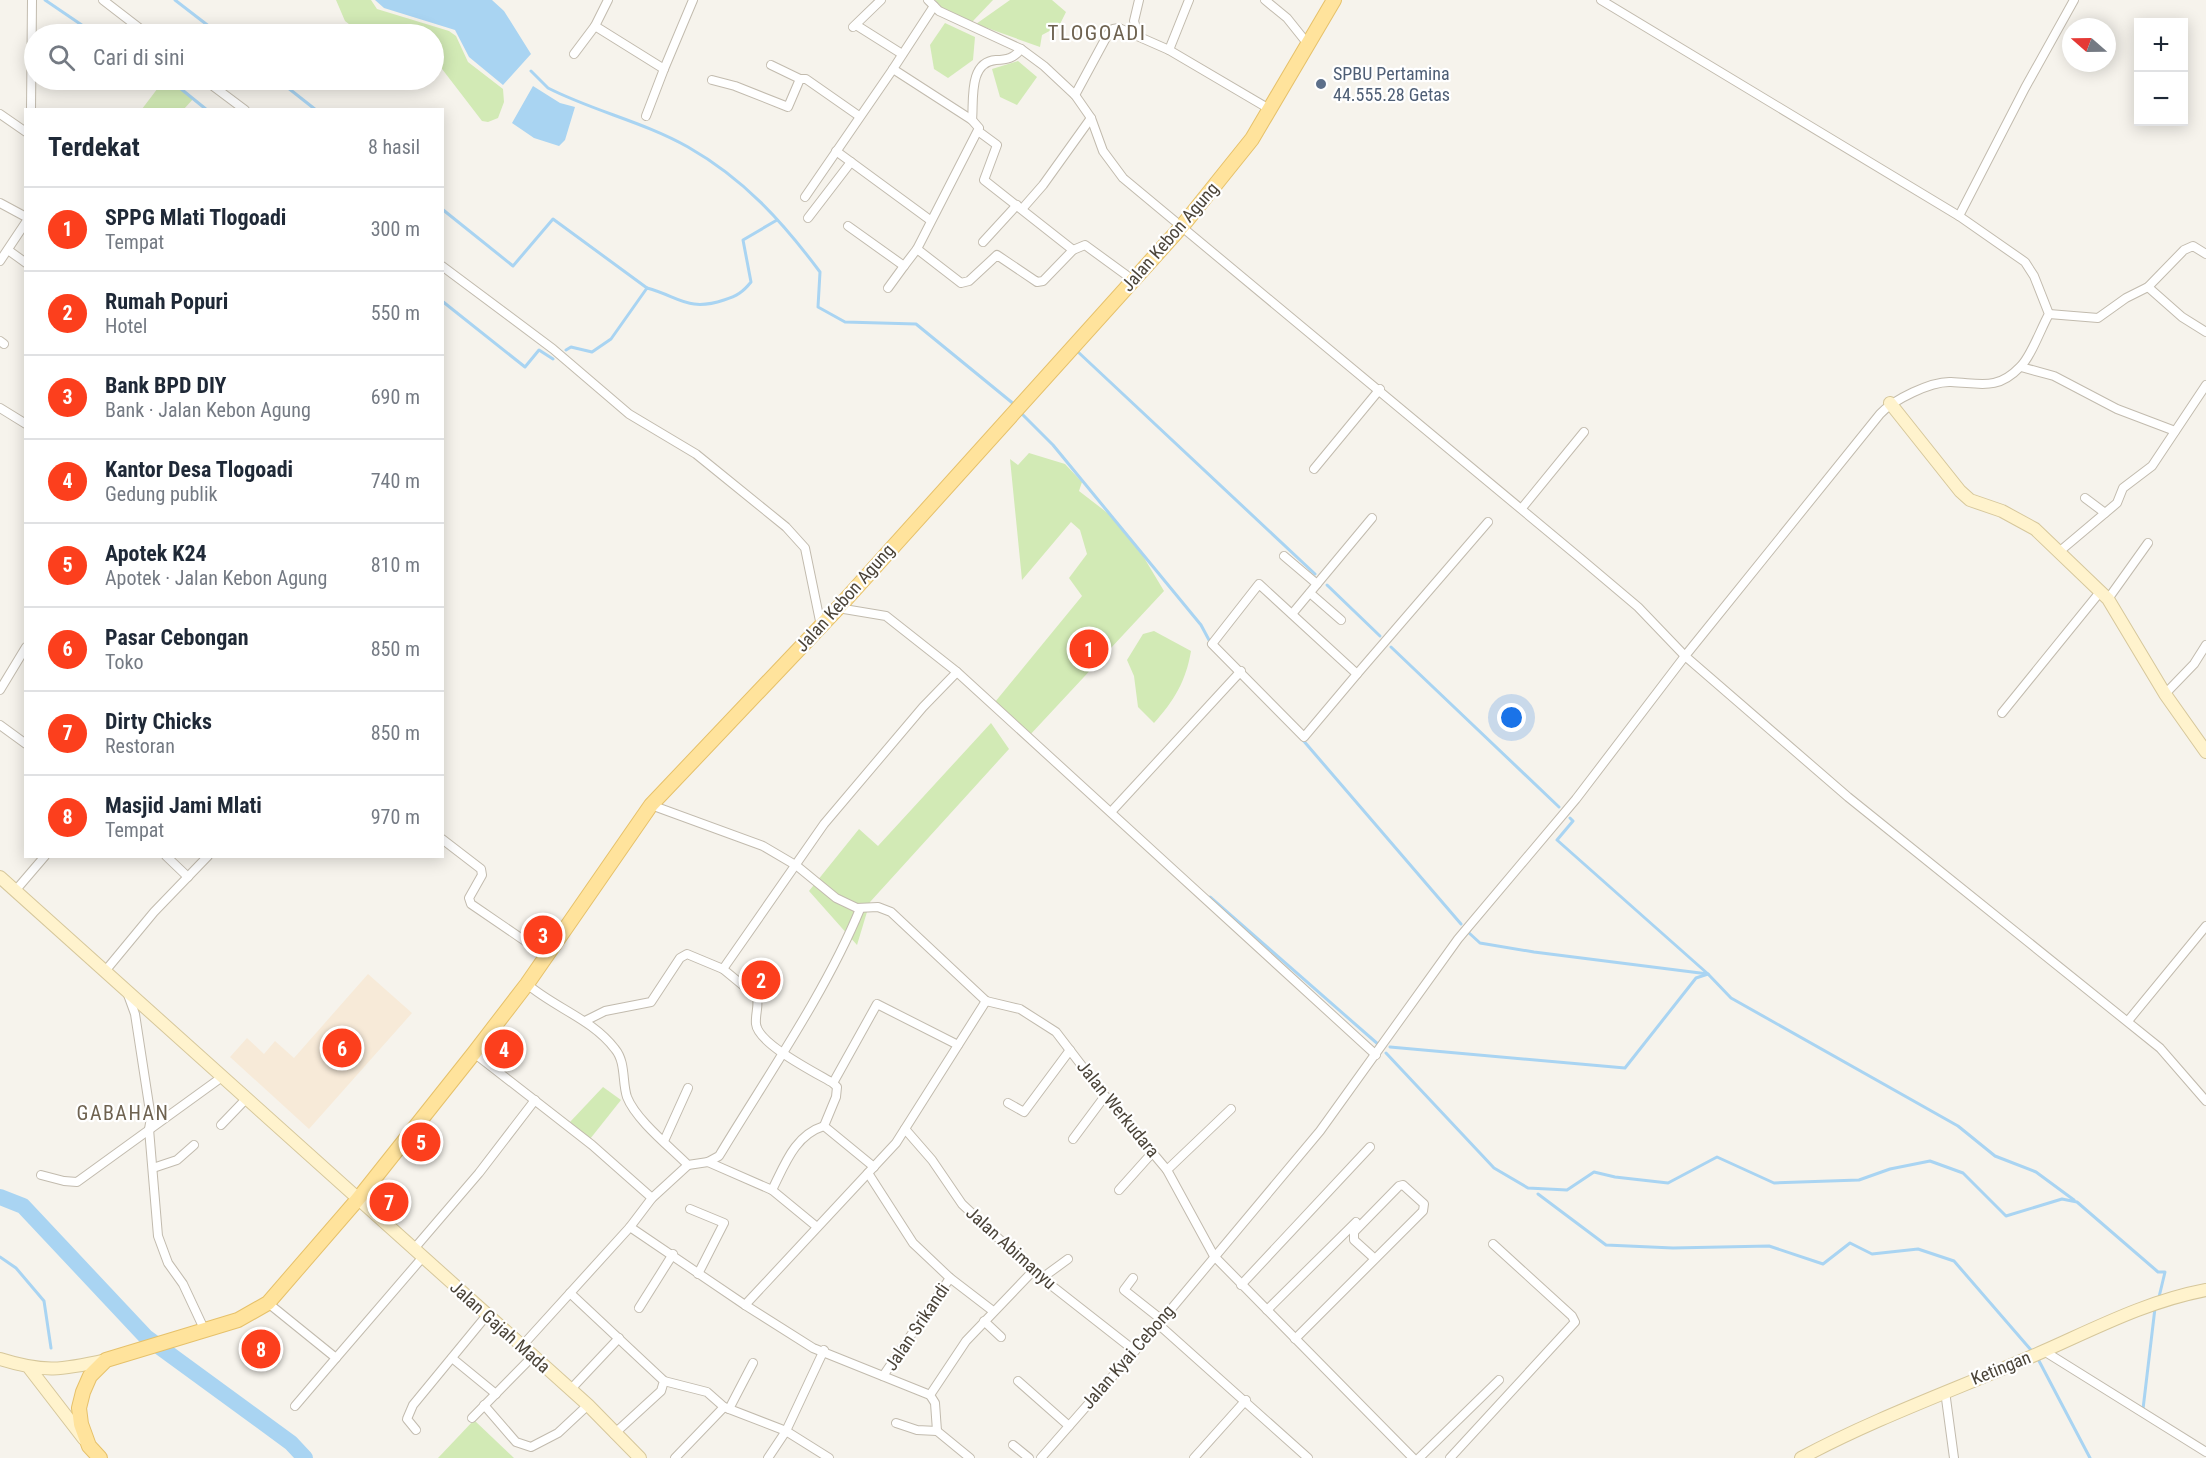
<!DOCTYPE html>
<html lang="id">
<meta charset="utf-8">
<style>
:root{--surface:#fff;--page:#f6f6f7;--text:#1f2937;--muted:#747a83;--line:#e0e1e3;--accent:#fc3f1d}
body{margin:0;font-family:"Roboto Condensed",sans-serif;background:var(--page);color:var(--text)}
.controls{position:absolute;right:18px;top:18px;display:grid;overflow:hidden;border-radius:0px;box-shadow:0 3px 15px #0003}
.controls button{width:54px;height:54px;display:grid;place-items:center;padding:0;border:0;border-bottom:2px solid var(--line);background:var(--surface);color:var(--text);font:30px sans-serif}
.compass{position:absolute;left:2062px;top:18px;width:54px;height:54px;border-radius:50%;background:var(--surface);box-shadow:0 3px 15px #0003;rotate:290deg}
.you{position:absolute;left:1512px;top:718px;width:21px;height:21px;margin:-15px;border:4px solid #fff;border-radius:50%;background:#1a73e8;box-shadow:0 0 0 9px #1a73e833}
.badge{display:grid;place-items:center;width:39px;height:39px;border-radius:50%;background:var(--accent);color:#fff;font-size:20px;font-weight:700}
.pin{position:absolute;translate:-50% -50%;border:3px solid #fff;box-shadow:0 2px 6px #0006}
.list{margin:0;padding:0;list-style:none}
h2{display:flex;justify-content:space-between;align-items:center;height:78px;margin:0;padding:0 24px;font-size:26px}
h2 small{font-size:20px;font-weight:400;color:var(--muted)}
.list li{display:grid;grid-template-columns:39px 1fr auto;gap:18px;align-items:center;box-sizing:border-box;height:84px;padding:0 24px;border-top:2px solid var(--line)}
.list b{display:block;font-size:22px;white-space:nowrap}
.list p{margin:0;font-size:20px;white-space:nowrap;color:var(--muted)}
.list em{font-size:20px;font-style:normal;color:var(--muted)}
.icon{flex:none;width:33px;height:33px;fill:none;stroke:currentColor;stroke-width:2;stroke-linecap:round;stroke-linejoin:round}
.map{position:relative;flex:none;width:2206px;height:1458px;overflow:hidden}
.search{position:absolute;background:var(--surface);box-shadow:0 3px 15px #0003;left:24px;top:24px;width:420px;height:66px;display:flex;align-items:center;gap:15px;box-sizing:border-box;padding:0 21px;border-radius:33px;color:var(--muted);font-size:22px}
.panel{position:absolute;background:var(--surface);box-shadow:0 3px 15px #0003;left:24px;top:108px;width:420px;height:750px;border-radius:0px}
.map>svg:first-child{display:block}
</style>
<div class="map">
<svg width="2206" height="1458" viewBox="0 0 2206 1458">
<rect width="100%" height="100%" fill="#f6f3ec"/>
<polygon fill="#f7ead8" points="368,974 412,1013 309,1129 230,1057 247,1038 264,1054 275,1041 294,1058"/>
<g fill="#d2eab5">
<polygon points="336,0 371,0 377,9 449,31 456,36 468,62 503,89 504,102 498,118 488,122 482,121 439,65 434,61 434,34 362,34 345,21"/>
<polygon points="935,0 993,0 972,22 943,9"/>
<polygon points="1010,0 1052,0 1066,12 1059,26 1042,35 1040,47 976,24"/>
<polygon points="945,23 975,37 973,60 948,78 934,69 930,45"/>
<polygon points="1018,61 1037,77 1017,105 1000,97 992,69"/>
<polygon points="164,80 172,82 173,80 185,80 180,88 193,99 184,109 142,109"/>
<polygon points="1029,453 1065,464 1082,482 1079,491 1114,518 1137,546 1164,591 1029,736 995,702 1082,596 1069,578 1087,554 1080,530 1071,522 1022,580 1010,459 1018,465"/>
<path d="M1154 631 1191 651C1186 681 1174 701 1154 723L1138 707 1134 676 1127 660 1143 634Z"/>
<polygon points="991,723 1009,749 870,902 857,945 809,891 859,829 878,846"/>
<polygon points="603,1087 621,1100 590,1139 570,1122"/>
<polygon points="474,1420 514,1458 438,1458"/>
</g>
<g fill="#a9d4f2">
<polygon points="375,0 492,0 504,11 531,54 503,85 469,57 455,30 384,8"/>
<polygon points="533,86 560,103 575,107 565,140 559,146 534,138 512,123"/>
</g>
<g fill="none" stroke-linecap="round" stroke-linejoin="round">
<g stroke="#a9d4f2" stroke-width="3">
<polyline points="45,0 95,34"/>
<polyline points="175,0 219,34"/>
<path d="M531 71 548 88C593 111 644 122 688 147 744 179 782 221 820 272L818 307 845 322 916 324 1015 405"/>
<polyline points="170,80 207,110"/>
<polyline points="278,80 316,110"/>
<polyline points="442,209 513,266 553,219 647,288"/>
<polyline points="442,301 525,367 539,350 553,359"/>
<path d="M566 350 571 347 592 352 611 339 647 288C680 297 688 312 724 300 737 296 743 292 751 282L743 240 777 220"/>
<polyline points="1077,351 1315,574"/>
<polyline points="1020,412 1053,445 1201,625 1209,640"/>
<polyline points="1327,585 1380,636"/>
<polyline points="1391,647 1559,807"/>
<polyline points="1302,739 1461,924"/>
<polyline points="1210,897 1379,1045"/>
<polyline points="1468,932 1480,943 1534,952 1708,974 1731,998 1958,1126 1995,1156 2036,1172 2074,1200"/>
<polyline points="1390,1047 1625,1068 1696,978 1708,974 1557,840 1573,821 1570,818"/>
<polyline points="1386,1053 1494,1168 1528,1188 1567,1190 1594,1172 1615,1177 1668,1183 1717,1157 1774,1183 1859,1180 1890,1169 1930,1161 1963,1173 2006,1216 2062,1199 2077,1202 2158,1272 2165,1272 2159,1297"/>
<polyline points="1538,1194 1606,1245 1673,1248 1769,1246 1823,1264 1850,1243 1872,1254 1918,1249 1954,1261 2031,1350"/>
<polyline points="0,1257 16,1268 44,1301 51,1348"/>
<polyline points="2038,1359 2090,1458"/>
<polyline points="2143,1409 2155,1308"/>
</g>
<polyline stroke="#a9d4f2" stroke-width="16" points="0,1197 23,1206 146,1337 291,1443 305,1458"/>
<defs>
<g id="street">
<polyline points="103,0 147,34"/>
<polyline points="608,0 595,26 664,69 693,0"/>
<polyline points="928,0 939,11 1021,49 1044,66 1075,95 1091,118 1103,151 1123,178 1580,558 1638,607 1685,656 1848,797 2160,1048 2206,1101"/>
<polyline points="1265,0 1287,18 1307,43"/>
<polyline points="1601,0 1959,216"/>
<polyline points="934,6 893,69 972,120 979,128 917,249 961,283 969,281 997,255 1037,282 1043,281 1073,250 1085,245 1133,280"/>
<polyline points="856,25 902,54"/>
<polyline points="853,27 881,0"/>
<polyline points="1138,35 1134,21 1139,0"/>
<polyline points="1169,50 1189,0"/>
<polyline points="574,54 595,26"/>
<polyline points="771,65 800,79"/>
<polyline points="205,80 245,110"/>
<polyline points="712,80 735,86 788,107 800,79 806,79 859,116"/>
<polyline points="1075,95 1108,34 1113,29 1119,28 1169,50 1271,110"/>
<polyline points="31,110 32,0"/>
<polyline points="0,114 26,132"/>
<polyline points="646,116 664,69"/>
<path d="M972 120C974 101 968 62 996 60 1007 60 1014 58 1021 49"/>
<polyline points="978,131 997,145 984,180 1073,250"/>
<polyline points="836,151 930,220"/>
<polyline points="805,197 893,69"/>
<polyline points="0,203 26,217"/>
<polyline points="1022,209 1043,185 1091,118"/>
<polyline points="808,218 851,162"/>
<polyline points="848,226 904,266 917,249"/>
<polyline points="983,242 1017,205"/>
<polyline points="8,250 26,263"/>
<polyline points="0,261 26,222"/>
<polyline points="442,266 553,349 629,414 696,454 786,527 805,548 821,626"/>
<polyline points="2148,287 2182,317 2206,332"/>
<polyline points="888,288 904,266"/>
<polyline points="2049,314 2098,318 2126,298 2148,287 2184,250 2193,246 2206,254"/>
<polyline points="0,341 4,344"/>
<polyline points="2021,367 2054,376 2117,409 2175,431"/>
<polyline points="0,408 26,424"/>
<polyline points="1314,469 1380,389"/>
<polyline points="2085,498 2105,513"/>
<polyline points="1522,508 1584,432"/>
<polyline points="2060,551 2117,503 2123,488 2152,466 2206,385"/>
<polyline points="1284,556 1317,584"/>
<polygon points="1259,584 1357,674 1304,737 1212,644"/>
<polyline points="1310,593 1341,620"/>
<polyline points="2108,599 2148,543"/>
<polyline points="838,608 886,616 957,672 1376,1055"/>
<polyline points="1292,614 1372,518"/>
<polyline points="1357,674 1488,522"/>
<polyline points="0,690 26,647"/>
<polyline points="2165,694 2194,664 2206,645"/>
<polyline points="2002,713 2100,592"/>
<polyline points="0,725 26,744"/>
<polyline points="651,805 763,846 797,866 836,898 857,908 878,907 891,912 986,1001"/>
<polyline points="1111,812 1241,671"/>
<polyline points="442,839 481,869 482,875 469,898 471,904 547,956"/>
<polyline points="166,856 188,877"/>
<polyline points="15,891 45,856"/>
<polyline points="723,969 824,824 923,707 957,672"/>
<polyline points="106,970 154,912 208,856"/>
<path d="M527 984C555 1008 592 1019 615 1049 626 1062 622 1082 627 1097 636 1120 670 1147 688 1165L708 1162 719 1156C766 1078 826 992 860 909"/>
<polyline points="127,992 135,1014 151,1118 149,1129 158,1236 168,1263 183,1284 205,1331"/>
<polyline points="986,1001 1020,1009 1056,1032 1105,1096 1167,1170 1214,1256 1413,1458"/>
<path d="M585 1021 605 1011 651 1002 680 958 687 954 723 969 757 997C759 1006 755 1015 756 1024 758 1044 816 1073 833 1083L837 1087 836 1097 824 1126 874 1167"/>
<polyline points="2128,1021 2206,926"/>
<polyline points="474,1053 592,1145 652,1198"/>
<polyline points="833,1083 877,1004 958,1045"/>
<polyline points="1008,1103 1024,1112 1070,1050"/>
<polyline points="221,1125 246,1099"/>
<polyline points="905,1129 932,1160 962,1204 1033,1271 1135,1351"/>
<polyline points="1073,1139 1105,1096"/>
<polyline points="664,1141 688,1088"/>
<polyline points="708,1162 772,1190 817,1227"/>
<polyline points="688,1165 652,1198 630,1227 745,1305 813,1348 930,1395"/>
<polyline points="153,1168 177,1160 194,1145"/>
<polyline points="1167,1170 1231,1109"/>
<polyline points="868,1173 913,1243 950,1278 993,1311"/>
<polyline points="41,1175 64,1181 77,1182 222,1077"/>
<path d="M772 1190C785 1164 795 1135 824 1126"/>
<polyline points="1119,1190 1153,1152"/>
<polyline points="690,1209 724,1223 698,1274"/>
<polyline points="413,1250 479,1173 535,1100"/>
<polyline points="1042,1278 1068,1259"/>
<polyline points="1133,1278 1124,1290 1162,1320"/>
<polyline points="1241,1285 1370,1147"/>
<polyline points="570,1293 664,1381 661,1391 614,1434"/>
<polyline points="268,1303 336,1358 422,1258"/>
<polyline points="745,1305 896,1143 986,1001"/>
<polyline points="639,1308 673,1254"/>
<polyline points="1267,1310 1356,1222"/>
<polyline points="984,1321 1001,1337"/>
<polyline points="1158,1324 1308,1458"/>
<polyline points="1295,1339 1423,1211 1424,1204 1403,1185 1399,1186 1354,1232 1354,1240 1375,1259"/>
<polyline points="522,1346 630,1227"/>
<polyline points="2044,1351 2206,1452"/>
<polyline points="452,1358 496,1394"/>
<polyline points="883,1376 950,1278"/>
<polyline points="664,1381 707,1392 724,1407"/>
<polyline points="1018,1381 1069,1426"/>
<polyline points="571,1389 619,1338"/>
<polyline points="1945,1391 1954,1458"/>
<polyline points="484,1405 516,1442 531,1447 558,1433 588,1405"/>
<polyline points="295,1406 336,1358"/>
<polyline points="729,1409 753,1363"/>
<polyline points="472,1418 533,1356"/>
<polyline points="896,1423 917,1430 937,1431 970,1458"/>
<polyline points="416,1430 407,1419 413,1405 487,1315"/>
<polyline points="937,1431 935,1403 930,1395 966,1341 1033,1271"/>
<polyline points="1013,1445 1029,1458"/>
<polyline points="675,1458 724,1407 786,1431 829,1458"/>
<polyline points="768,1458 786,1431 824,1350"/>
<path d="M1041 1458 1162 1320 1320 1131 1458 939 1576 799 1685 656 1880 414C1893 400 1931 381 1951 382 1980 383 1997 391 2020 367 2031 357 2041 328 2049 314L2034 276 2025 262 1959 216 2025 88 2074 0"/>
<polyline points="1194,1458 1246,1400"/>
<polyline points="1419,1458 1499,1380"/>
<polyline points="1450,1458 1575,1322 1572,1316 1493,1244"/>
</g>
<g id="secondary">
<polyline points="1890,403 1960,491 1970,500 2002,511 2035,529 2108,599 2165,694 2206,752"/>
<polyline points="0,877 588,1405 640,1458"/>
<path d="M0 1359C44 1373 62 1370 106 1360"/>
<polyline points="30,1369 84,1439"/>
<path d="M1801 1458C1879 1416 1963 1387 2044 1351 2098 1327 2148 1301 2206 1290"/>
</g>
<polyline id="primary" points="100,1458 89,1446 81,1424 79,1408 83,1392 90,1376 106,1360 238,1320 268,1303 358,1199 474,1053 527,984 651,805 838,608 1183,225 1252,139 1334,0"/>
</defs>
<use href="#street" stroke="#c2bbae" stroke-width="10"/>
<use href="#secondary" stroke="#d6c79b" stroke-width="14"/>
<use href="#primary" stroke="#e6c16a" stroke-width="16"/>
<use href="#street" stroke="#fff" stroke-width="8"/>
<use href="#secondary" stroke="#fff3cd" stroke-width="12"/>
<use href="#primary" stroke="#ffe39c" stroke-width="14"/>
</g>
<circle fill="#5c6f8a" stroke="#fff" stroke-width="2" cx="1321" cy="84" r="6"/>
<g text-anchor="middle" stroke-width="4.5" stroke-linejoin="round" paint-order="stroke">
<g font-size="18" fill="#4e5e75" stroke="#fff" text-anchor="start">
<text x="1333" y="80">SPBU Pertamina<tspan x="1333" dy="21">44.555.28 Getas</tspan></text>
</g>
<g font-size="18" fill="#4b4439" stroke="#fff">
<text transform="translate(1170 237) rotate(-49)" y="6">Jalan Kebon Agung</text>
<text transform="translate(845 598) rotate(-48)" y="6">Jalan Kebon Agung</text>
<text transform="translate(1118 1109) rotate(51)" y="6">Jalan Werkudara</text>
<text transform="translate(1011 1248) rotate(42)" y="6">Jalan Abimanyu</text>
<text transform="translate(500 1327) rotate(42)" y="6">Jalan Gajah Mada</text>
<text transform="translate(917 1327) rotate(-56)" y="6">Jalan Srikandi</text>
<text transform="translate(1128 1357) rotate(-49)" y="6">Jalan Kyai Cebong</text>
<text transform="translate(2001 1368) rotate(-22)" y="6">Ketingan</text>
</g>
<g font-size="20" letter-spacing="1.5" fill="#6e6250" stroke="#fff">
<text x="123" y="1120">GABAHAN</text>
</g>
<g font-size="21" letter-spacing="1.5" fill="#6e6250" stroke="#fff">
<text x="1097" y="40">TLOGOADI</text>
</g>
</g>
</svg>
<div class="controls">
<button>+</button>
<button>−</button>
</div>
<svg class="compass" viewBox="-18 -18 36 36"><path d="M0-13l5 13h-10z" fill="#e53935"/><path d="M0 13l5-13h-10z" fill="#747a83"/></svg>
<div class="you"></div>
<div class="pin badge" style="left:1089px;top:649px">1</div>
<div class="pin badge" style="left:761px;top:980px">2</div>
<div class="pin badge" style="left:543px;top:935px">3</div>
<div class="pin badge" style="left:504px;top:1049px">4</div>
<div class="pin badge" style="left:421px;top:1142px">5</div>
<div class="pin badge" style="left:342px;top:1048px">6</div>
<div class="pin badge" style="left:389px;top:1202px">7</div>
<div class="pin badge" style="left:261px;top:1349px">8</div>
<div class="search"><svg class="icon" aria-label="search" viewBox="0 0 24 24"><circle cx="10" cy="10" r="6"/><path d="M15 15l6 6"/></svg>Cari di sini</div>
<section class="panel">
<h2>Terdekat<small>8 hasil</small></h2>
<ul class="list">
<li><span class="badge">1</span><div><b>SPPG Mlati Tlogoadi</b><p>Tempat</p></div><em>300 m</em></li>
<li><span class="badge">2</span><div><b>Rumah Popuri</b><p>Hotel</p></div><em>550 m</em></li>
<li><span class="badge">3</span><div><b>Bank BPD DIY</b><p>Bank · Jalan Kebon Agung</p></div><em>690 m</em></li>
<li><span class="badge">4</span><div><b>Kantor Desa Tlogoadi</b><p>Gedung publik</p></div><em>740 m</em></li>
<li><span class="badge">5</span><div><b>Apotek K24</b><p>Apotek · Jalan Kebon Agung</p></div><em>810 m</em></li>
<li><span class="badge">6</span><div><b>Pasar Cebongan</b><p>Toko</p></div><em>850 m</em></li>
<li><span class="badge">7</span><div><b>Dirty Chicks</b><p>Restoran</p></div><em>850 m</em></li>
<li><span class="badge">8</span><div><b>Masjid Jami Mlati</b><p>Tempat</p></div><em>970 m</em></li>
</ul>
</section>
</div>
